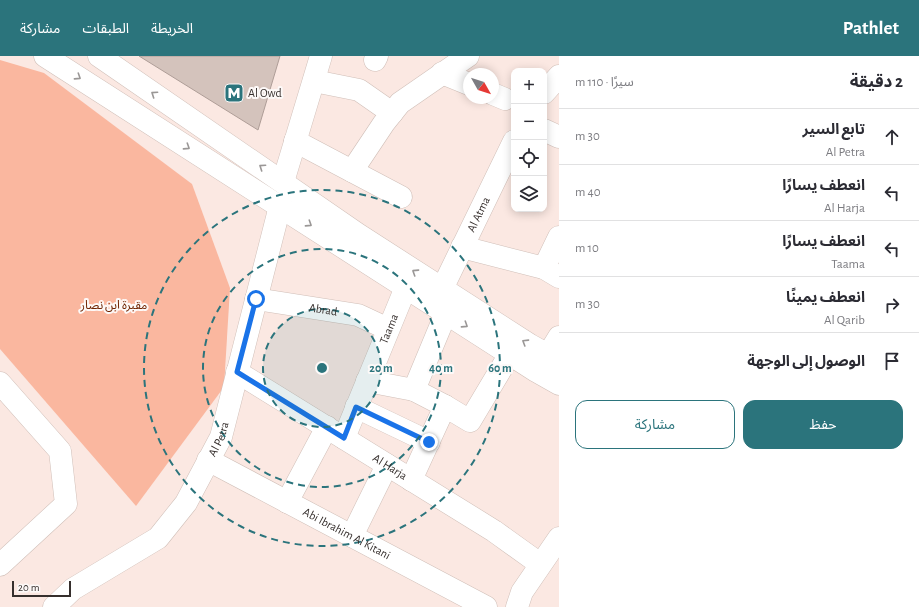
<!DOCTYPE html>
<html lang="ar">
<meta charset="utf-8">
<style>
:root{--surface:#fff;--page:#f7f7f7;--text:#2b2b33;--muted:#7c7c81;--line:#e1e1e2;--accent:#2b747c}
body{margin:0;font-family:"Alegreya Sans","Noto Sans Arabic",sans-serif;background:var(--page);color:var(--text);direction:rtl}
.controls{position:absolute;right:12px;top:12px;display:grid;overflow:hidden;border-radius:8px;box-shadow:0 2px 10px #0003}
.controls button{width:36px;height:36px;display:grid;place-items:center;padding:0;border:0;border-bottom:1px solid var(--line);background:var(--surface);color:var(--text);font:20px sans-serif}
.compass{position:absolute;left:463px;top:12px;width:36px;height:36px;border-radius:50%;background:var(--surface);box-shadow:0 2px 10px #0003;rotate:129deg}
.scale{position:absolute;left:12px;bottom:10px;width:59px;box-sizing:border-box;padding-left:4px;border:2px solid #362f2d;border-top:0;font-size:11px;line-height:14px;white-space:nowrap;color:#362f2d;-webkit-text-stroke:3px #fdf9f8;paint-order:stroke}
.stop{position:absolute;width:12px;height:12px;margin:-9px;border:3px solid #1a73e8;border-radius:50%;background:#fff}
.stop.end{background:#1a73e8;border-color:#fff;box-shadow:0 1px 4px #0008}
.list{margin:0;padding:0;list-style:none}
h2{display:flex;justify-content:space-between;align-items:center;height:52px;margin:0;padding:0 16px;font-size:17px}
h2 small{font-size:13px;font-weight:400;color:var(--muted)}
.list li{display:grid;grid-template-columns:26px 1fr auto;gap:12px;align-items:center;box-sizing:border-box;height:56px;padding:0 16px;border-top:1px solid var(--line)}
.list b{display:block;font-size:15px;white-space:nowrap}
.list p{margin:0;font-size:13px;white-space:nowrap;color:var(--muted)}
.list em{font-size:13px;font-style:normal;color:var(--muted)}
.actions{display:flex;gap:8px;padding:12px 16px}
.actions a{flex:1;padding:9px 0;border:1px solid var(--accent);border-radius:12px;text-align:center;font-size:14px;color:var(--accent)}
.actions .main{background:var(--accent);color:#fff}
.icon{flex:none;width:22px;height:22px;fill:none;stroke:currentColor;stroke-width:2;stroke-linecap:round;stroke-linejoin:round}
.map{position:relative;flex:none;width:559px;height:551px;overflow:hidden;direction:ltr}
header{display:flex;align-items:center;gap:24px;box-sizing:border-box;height:56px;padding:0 20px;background:var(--accent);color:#fff}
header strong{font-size:19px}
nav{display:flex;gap:22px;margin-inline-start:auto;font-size:14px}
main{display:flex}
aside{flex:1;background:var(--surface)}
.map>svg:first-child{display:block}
</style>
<header>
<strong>Pathlet</strong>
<nav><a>الخريطة</a><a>الطبقات</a><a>مشاركة</a></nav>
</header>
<main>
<aside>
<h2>2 دقيقة<small>سيرًا · 110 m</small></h2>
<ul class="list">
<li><svg class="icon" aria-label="ahead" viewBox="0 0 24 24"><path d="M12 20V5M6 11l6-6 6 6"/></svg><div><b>تابع السير</b><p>Al Petra</p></div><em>30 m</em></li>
<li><svg class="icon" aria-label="left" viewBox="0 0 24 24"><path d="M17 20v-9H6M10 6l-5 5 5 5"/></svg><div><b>انعطف يسارًا</b><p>Al Harja</p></div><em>40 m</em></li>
<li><svg class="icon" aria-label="left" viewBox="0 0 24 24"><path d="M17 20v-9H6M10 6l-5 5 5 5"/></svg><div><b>انعطف يسارًا</b><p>Taama</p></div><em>10 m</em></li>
<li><svg class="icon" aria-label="right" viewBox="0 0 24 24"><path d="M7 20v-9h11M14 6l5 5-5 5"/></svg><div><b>انعطف يمينًا</b><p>Al Qarib</p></div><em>30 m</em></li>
<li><svg class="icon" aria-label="arrive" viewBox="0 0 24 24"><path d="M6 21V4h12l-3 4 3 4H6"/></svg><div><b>الوصول إلى الوجهة</b></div></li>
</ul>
<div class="actions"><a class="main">حفظ</a><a>مشاركة</a></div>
</aside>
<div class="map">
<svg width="559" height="551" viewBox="0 0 559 551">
<rect width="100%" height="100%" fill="#fbe8e2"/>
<polygon fill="#fab79f" points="0,4 44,17 192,128 230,232 224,331 136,450 0,293"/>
<polygon fill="#d4c3bc" stroke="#ae9d97" points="139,0 280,0 258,74"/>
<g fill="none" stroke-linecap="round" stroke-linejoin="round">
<defs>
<g id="street">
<polyline points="375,4 377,0"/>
<polyline points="442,17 469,28"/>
<polyline points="314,25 359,34 392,57"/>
<polyline points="544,37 559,20"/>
<polyline points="493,38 505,43"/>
<polyline points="544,74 559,81"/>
<polyline points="295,85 401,141"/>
<polyline points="352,115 384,67 400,47 468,0"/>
<polyline points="283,126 321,0"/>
<polyline points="462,191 544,212 559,221"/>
<polyline points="544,212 559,181"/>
<path id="s1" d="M442 233 514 85"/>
<path id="s2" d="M256 243 358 259 388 273"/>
<polyline points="548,299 559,281"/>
<path id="s3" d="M237 316 494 475 540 508"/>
<polyline points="367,325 414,334 445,350"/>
<polyline points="0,327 60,395 66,448 0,509"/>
<polyline points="414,334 446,257"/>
<polyline points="356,351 429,386"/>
<path id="s4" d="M344 382 406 231"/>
<path id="s5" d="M208 404 486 551"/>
<polyline points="411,424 445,350 470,365 510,298"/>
<polyline points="287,446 327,371"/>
<polyline points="352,480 387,409"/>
<path id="s6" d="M54 551 73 533 158 482 186 447 221 381 280 150"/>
<polyline points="517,551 522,536 559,482"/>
</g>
<g id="secondary">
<polyline points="45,0 536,315 559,328"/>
<polyline points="99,0 359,179 530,289 559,305"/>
</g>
</defs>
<use href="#street" stroke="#d0bfb8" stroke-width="23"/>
<use href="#secondary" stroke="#d0bfb8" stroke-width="23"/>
<use href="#street" stroke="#fff" stroke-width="22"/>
<use href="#secondary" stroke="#fff" stroke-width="22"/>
</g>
<defs><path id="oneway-chevron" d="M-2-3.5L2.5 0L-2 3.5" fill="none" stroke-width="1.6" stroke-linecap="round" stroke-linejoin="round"/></defs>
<g stroke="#9a9796">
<use href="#oneway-chevron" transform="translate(78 21) rotate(33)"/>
<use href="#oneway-chevron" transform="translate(154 38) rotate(-146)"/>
<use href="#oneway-chevron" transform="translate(187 91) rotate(33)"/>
<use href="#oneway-chevron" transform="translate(262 111) rotate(-146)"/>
<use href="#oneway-chevron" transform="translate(309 168) rotate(33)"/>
<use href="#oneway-chevron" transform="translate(415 216) rotate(-147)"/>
<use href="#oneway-chevron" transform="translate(465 269) rotate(33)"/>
<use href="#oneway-chevron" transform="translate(525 286) rotate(-148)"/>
</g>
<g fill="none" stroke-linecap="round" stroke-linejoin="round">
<polyline stroke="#1a73e8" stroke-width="5" points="256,243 237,316 344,382 356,351 429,386"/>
</g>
<circle cx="322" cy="312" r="59" fill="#2b747c" fill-opacity=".12"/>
<g fill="none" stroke="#2b747c" stroke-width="2" stroke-dasharray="7 5">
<circle cx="322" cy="312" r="59"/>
<circle cx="322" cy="312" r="119"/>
<circle cx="322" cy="312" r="178"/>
</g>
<defs>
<symbol id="metro-square" viewBox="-11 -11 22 22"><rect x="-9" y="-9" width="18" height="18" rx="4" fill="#2b747c" stroke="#fdf9f8"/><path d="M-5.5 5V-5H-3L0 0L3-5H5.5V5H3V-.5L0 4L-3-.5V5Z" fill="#fff"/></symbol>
</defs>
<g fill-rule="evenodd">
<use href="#metro-square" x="223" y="26" width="22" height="22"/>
</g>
<g text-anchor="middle" stroke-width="4" stroke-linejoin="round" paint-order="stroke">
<g font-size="12" fill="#362f2d" stroke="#fdf9f8" text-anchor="start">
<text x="248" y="41">Al Owd</text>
</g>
<g font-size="12" fill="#362f2d" stroke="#fdf9f8">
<text dy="4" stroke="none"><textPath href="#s1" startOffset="83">Al Atma</textPath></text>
<text dy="4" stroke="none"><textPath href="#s2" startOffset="68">Abrad</textPath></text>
<text dy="4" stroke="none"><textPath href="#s4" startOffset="118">Taama</textPath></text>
<text dy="4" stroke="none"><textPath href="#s6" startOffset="242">Al Petra</textPath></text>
<text dy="4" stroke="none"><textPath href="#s3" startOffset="180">Al Harja</textPath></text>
<text dy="4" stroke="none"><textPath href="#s5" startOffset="157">Abi Ibrahim Al Kitani</textPath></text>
</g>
<g font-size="12" fill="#6f2300" stroke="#fdf9f8">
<text x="114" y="253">مقبرة ابن نصار</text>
</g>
</g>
<circle cx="322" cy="312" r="6" fill="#2b747c" stroke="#fdf9f8" stroke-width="2"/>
<g font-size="12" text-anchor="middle" font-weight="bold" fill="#2b747c" stroke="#fdf9f8" stroke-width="4" stroke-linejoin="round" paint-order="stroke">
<text x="381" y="316">20 m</text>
<text x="441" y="316">40 m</text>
<text x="500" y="316">60 m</text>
</g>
</svg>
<div class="controls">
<button>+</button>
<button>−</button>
<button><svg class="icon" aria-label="locate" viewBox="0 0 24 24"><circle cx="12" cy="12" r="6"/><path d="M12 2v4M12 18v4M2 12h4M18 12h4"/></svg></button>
<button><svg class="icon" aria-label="layers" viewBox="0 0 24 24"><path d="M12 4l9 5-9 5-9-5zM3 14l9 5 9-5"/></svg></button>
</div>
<svg class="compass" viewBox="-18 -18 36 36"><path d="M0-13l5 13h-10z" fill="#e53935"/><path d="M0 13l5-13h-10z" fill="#7c7c81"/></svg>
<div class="scale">20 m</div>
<div class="stop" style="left:256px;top:243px"></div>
<div class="stop end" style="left:429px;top:386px"></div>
</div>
</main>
